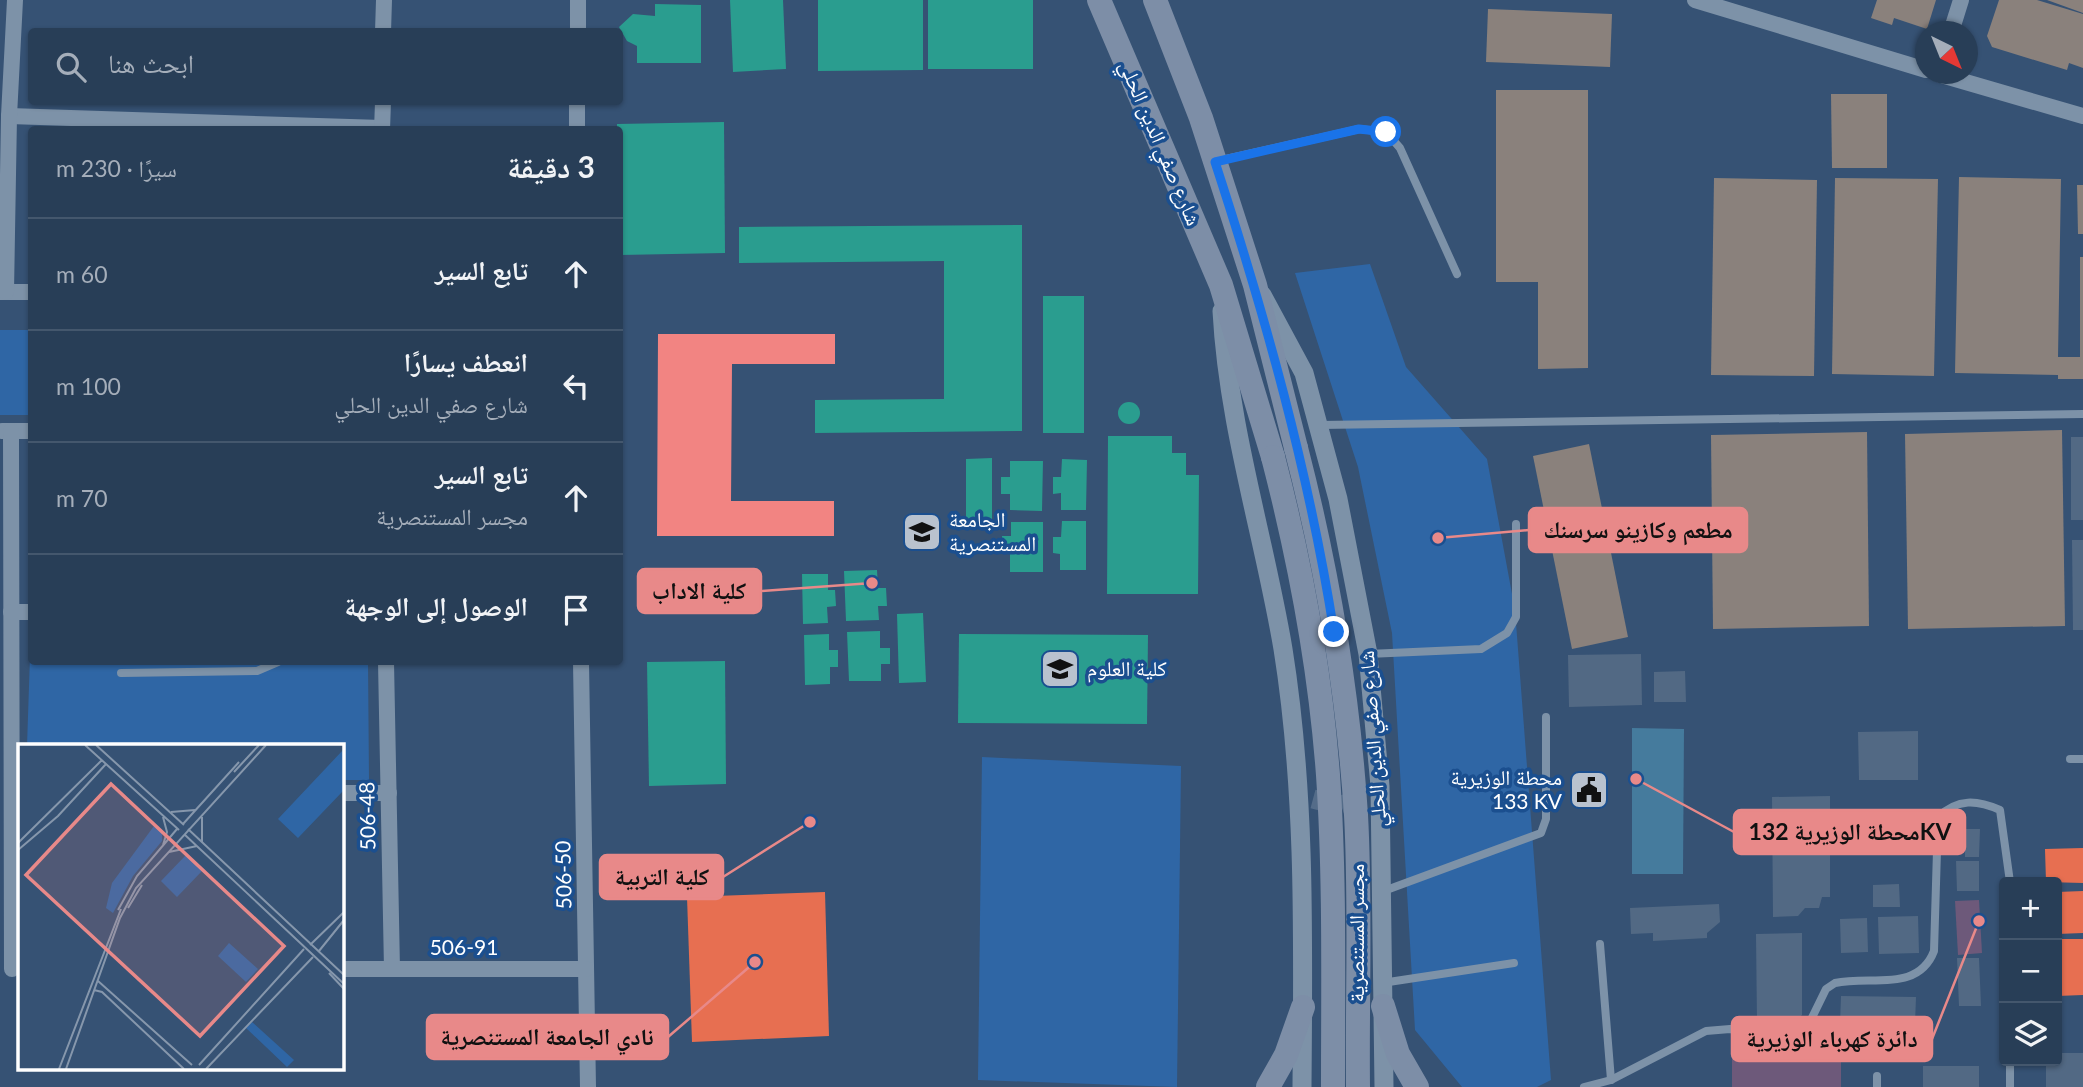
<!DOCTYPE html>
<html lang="ar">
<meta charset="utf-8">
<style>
:root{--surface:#283e57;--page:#344961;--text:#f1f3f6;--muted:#a5aeba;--line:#44576d}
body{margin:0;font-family:Lato,"Noto Naskh Arabic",sans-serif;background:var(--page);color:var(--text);direction:rtl}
.controls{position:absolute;right:21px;bottom:21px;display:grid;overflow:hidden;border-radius:7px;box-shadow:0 2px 5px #0004}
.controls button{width:63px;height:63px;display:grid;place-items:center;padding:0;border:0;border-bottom:2px solid var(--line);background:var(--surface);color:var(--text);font:35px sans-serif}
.compass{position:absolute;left:1915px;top:21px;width:63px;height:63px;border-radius:50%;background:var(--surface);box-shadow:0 2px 5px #0004;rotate:137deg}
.stop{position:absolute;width:21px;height:21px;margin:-16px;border:5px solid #1a73e8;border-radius:50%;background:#fff}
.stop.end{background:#1a73e8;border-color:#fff;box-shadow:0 2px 7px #0008}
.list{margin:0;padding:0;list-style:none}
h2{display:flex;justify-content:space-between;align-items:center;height:91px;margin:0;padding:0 28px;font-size:30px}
h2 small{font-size:23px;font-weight:400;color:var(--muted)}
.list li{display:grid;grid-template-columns:46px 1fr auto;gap:21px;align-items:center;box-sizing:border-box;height:112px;padding:0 28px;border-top:2px solid var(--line)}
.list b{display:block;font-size:26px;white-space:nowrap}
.list p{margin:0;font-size:23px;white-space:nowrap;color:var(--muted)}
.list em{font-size:23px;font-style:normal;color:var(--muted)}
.icon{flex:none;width:38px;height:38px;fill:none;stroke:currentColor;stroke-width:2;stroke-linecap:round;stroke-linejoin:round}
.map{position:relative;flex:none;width:2083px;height:1087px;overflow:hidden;direction:ltr}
.search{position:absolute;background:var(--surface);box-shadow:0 2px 5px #0004;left:28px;top:28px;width:595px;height:77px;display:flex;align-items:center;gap:18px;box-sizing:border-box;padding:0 24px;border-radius:7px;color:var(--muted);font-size:26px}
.panel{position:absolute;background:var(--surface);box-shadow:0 2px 5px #0004;left:28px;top:126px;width:595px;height:539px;border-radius:7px;direction:rtl}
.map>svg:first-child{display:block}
</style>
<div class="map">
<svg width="2083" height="1087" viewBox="0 0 2083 1087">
<rect width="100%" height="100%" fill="#365274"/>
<g fill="#2f66a5">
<polygon points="1370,264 1406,367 1487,459 1515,610 1551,1080 1537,1087 1462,1087 1415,1030 1392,633 1358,467 1295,273"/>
<rect x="0" y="330" width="31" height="85"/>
<polygon points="31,626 32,662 368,662 369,780 341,780 341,746 27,746"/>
<polygon points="982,757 1181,766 1177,1087 978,1080"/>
</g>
<g fill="#e76f51">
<polygon points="2083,848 2083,883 2046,882 2045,849"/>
<polygon points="2083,891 2083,933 2057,934 2057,892"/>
<polygon points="825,892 829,1036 692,1042 687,897"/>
<polygon points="2057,939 2083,939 2083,995 2057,996"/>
</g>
<g fill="#6d597a">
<polygon points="1979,900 1982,953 1958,955 1955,901"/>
<polygon points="1841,1056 1841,1087 1732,1087 1732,1058"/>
</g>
<g fill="#2a9d8f">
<polygon points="730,0 783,0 786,69 733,72"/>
<polygon points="818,0 923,0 923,70 818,71"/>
<rect x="928" y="0" width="105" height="69"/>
<polygon points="655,4 701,5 701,63 637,63 637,46 627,41 619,27 633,14 655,16"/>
<polygon points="724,122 725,253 620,255 617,124"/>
<polygon points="1022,225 1022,431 815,433 815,400 944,399 944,261 739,263 739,227"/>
<rect x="1043" y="296" width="41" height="137"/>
<circle cx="1129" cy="413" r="11"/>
<polygon points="1108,436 1172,436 1172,453 1186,453 1186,475 1199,475 1198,594 1107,594"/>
<polygon points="992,458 992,528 966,527 966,459"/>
<polygon points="1062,459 1087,460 1086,510 1061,510 1061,493 1053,494 1053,477 1061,477"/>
<polygon points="1010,461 1043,461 1042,511 1010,510 1010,494 1001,494 1001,477 1010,477"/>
<polygon points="1062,521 1086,521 1086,570 1060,570 1060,554 1053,553 1053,537 1061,537"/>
<polygon points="1011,522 1043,522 1043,572 1010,572 1010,554 1002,554 1002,536 1011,536"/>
<polygon points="877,570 878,588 886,588 887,606 878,606 879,620 846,621 844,571"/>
<polygon points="802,574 828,574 828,590 835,590 836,606 827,607 828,623 803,624"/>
<polygon points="923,613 926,682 899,683 897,614"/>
<polygon points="880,631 880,648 890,648 890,664 881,664 881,681 849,681 847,632"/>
<polygon points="829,634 829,650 838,650 838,667 830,667 830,684 805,685 804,635"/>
<polygon points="959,634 1148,635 1147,724 958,723"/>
<polygon points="725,661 726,784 649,786 647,662"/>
</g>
<polygon fill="#f28482" points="658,334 835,334 835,364 732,364 731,501 834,501 834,536 657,536"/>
<polygon fill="#457b9d" points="1632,728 1684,729 1683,874 1632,874"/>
<g fill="#8a817c">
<polygon points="1877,0 1936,0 1927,29 1894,18 1892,25 1871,18"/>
<polygon points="1999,0 2037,0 2083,14 2083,68 2069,63 2067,70 1992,47 1987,36"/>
<polygon points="2048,0 2083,0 2083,13 2047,0"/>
<polygon points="1488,9 1612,14 1610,67 1486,62"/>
<polygon points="1496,90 1588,90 1588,368 1538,369 1538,282 1496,282"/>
<polygon points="1831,94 1887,94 1887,168 1832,168"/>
<polygon points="1959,177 2061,179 2058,357 2080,357 2080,257 2083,257 2083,379 2058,379 2058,375 1955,373"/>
<polygon points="1714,178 1817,180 1814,376 1711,375"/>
<polygon points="1835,178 1938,179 1934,376 1832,374"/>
<polygon points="2077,185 2083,185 2083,234 2078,234"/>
<polygon points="2062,430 2065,626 1908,629 1905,434"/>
<polygon points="1867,432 1869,626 1713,629 1711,435"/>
<polygon points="1589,444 1628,637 1572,649 1533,456"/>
</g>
<g fill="#526984">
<rect x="2071" y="437" width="12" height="83"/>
<polygon points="2072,540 2083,540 2083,630 2073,630"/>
<polygon points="1641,654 1642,705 1569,707 1568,655"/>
<polygon points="1685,671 1686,702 1654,702 1654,672"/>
<polygon points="1918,731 1918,780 1859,780 1858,732"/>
<polygon points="1830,796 1830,897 1822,897 1819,908 1805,908 1798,916 1773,917 1772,797"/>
<polygon points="1965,829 1980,829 1979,857 1965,857"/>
<polygon points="1956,861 1979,861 1979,891 1957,891"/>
<polygon points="1899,884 1900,907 1873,907 1873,885"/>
<polygon points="1719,904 1720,922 1707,933 1707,938 1653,941 1653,933 1631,934 1630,908"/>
<polygon points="1918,916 1919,953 1879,954 1878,917"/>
<polygon points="1867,918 1868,952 1841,953 1840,919"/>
<polygon points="1802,933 1802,1015 1795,1021 1757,1022 1756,934"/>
<polygon points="1957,958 1979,958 1981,1006 1959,1006"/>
<polygon points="1841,996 1916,997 1915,1024 1840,1024"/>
<polygon points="2057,1053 2083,1053 2083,1087 2046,1087 2046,1061 2057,1061"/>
<rect x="1923" y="1066" width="56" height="21"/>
</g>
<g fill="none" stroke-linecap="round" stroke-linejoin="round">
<polyline stroke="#546c89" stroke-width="19" stroke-dasharray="19 10" stroke-linecap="butt" points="1313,799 1339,806 1364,797"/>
<g stroke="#7d92a8" stroke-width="8">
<polyline points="1217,161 1359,129 1386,132 1400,148 1457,274"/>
<polyline points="1320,425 2083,414"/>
<polyline points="1368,654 1481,649 1507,633 1516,617 1516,524"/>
<polyline points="121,673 257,671 278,662"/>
<polyline points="2070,759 2083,759"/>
<polyline points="1381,892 1541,833 1546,819 1546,717"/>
<polyline points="1600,944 1611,1080"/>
<polyline points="1382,983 1514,963"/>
<polyline points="2010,1061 2010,1087"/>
<path d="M1584 1087 1611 1080 1706 1031 1730 1029 1788 1041 1805 1032 1826 989 1835 983C1870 975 1918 993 1934 951L1938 817C1958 798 1977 800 2000 810L2010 882"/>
<polyline points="1877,1087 1877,1076"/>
</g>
<g stroke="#7d92a8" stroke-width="16">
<polyline points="1695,0 1926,70"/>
<polyline points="383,32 384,0"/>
<polyline points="578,32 578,0"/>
<polyline points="1951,32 1961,0"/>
<polyline points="1938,74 2083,116"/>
<polyline points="9,116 382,128"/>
<polyline points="382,130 383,102"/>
<polyline points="577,130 577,102"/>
<polyline points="0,292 32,292"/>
<polyline points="6,292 9,116 15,0"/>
<polyline points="2,431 32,431"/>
<polyline points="11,431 12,969"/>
<polyline points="11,612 32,612"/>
<polyline points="386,662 392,969"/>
<polyline points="581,662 588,1087"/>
<polyline points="341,793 389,793"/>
<polyline points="341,969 586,969"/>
</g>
<g stroke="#7d92a8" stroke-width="19">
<polyline points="1262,295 1304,373 1338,499 1368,654 1380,786 1384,1087"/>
<path d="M1222 311C1228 426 1264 536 1283 649 1306 793 1303 942 1302 1087"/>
</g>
<g stroke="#7d8ea7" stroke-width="24">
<polyline points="1099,0 1221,285 1273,457"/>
<polyline points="1155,0 1201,118 1255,285 1296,448"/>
<polyline points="1383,1006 1398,1054 1417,1087"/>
<polyline points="1268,1087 1286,1055 1303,1007"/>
</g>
<g stroke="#7d8ea7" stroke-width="24">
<path d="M1296 448C1327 568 1348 691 1356 815 1361 905 1357 997 1358 1087"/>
<path d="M1273 457C1300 561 1320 667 1328 775 1335 878 1333 983 1333 1087"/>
</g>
</g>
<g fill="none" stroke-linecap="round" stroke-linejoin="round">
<path stroke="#1a73e8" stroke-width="9" d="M1334 632C1309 472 1265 315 1215 162L1359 129 1386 132"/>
</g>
<defs>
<symbol id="university-square" viewBox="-11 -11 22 22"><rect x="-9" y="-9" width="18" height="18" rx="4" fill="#b9c2ce" stroke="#1b4f8f"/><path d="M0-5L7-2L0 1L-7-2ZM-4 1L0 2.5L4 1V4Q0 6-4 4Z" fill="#111"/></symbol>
<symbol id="civic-square" viewBox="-11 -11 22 22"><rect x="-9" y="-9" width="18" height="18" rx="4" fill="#b9c2ce" stroke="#1b4f8f"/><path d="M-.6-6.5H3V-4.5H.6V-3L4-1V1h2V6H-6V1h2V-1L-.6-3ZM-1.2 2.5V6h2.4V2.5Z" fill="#111"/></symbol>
</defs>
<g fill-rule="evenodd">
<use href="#university-square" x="900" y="510" width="44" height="44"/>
<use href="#university-square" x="1038" y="647" width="44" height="44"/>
<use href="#civic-square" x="1567" y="768" width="44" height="44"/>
</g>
<g text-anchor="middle" stroke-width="7" stroke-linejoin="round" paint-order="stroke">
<g font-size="21" fill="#fff" stroke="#1b4f8f">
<text transform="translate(1160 143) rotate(67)" y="7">شارع صفي الدين الحلي</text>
<text transform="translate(1373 739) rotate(-94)" y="7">شارع صفي الدين الحلي</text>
<text transform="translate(368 816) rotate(-91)" y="7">506-48</text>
<text transform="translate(564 875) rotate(-91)" y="7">506-50</text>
<text transform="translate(1357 933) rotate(-90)" y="7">مجسر المستنصرية</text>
<text x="464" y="955">506-91</text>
</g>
<g font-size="21" fill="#fff" stroke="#1b4f8f" text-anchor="start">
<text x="949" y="527">الجامعة<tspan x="949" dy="24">المستنصرية</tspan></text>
<text x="1087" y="676">كلية العلوم</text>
<text x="1562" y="785" text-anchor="end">محطة الوزيرية<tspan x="1562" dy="24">133 KV</tspan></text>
</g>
</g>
<g transform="translate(18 744)">
<rect width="326" height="326" fill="#365274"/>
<path d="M325 6V47L280 94 260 75ZM136 82 144 87V97L115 132 95 169 88 164 94 139ZM168 111 184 127 159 153 143 137ZM211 199 240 225 228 238 200 212ZM234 278 276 316 269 323 228 284Z" fill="#2f66a5"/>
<path fill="none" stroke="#8697ac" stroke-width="2" d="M67 1 161 86M78 1 166 81M216 28 241 1M153 68 177 66M165 80 221 18M170 85 326 231M166 90 326 240M184 98V73M0 99 84 16M145 101 149 88 145 73M0 106 40 72 88 20M151 108 179 102M110 164 124 141M100 166 119 132 159 85M292 201 326 168M301 207 326 176M311 229 326 245M80 237 174 321M76 246 84 248 166 325M181 321 286 205M41 325 103 165M48 325 102 174 118 144 248 1M188 325 295 213"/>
<path fill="#e88989" fill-opacity="0.15" stroke="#e88989" stroke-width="3.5" d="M93 40 266 202 182 292 8 131Z"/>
<rect width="326" height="326" fill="none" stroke="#fff" stroke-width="3.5"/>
</g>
<path fill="none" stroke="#e88989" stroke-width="2.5" d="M1438 538L1529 530M872 583L761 591M1636 779L1734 832M810 822L723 877M755 962L668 1037M1979 921L1932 1039"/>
<g fill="#e88989" stroke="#1b4f8f" stroke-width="2.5">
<circle cx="1438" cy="538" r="7"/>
<circle cx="872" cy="583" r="7"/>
<circle cx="1636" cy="779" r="7"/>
<circle cx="810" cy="822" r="7"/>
<circle cx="755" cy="962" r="7"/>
<circle cx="1979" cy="921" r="7"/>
</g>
<g fill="#e88989" stroke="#e88989" stroke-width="2.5">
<rect x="1529" y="508" width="218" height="44" rx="7"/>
<rect x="638" y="569" width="123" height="44" rx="7"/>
<rect x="1734" y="810" width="231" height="44" rx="7"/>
<rect x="600" y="855" width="123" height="44" rx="7"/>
<rect x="427" y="1015" width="241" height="44" rx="7"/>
<rect x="1732" y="1017" width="200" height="44" rx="7"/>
</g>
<g font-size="23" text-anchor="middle" font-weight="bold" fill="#111">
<text x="1638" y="538">مطعم وكازينو سرسنك</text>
<text x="699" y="599">كلية الاداب</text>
<text x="1850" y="840">محطة الوزيرية 132KV</text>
<text x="662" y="885">كلية التربية</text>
<text x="547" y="1045">نادي الجامعة المستنصرية</text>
<text x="1832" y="1047">دائرة كهرباء الوزيرية</text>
</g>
</svg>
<div class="controls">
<button>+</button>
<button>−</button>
<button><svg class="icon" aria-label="layers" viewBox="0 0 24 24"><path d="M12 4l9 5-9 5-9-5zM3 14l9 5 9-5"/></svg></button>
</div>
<svg class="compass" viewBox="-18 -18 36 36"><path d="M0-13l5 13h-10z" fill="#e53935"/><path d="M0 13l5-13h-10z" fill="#a5aeba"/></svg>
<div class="stop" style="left:1386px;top:132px"></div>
<div class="stop end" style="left:1334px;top:632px"></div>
<div class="search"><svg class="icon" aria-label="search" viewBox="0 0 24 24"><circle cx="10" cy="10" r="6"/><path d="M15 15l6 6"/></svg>ابحث هنا</div>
<section class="panel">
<h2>3 دقيقة<small>سيرًا · 230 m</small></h2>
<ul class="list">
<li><svg class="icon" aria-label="ahead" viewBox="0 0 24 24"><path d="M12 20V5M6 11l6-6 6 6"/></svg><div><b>تابع السير</b></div><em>60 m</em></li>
<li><svg class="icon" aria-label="left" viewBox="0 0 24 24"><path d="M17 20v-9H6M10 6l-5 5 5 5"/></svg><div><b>انعطف يسارًا</b><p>شارع صفي الدين الحلي</p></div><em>100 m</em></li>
<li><svg class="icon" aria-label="ahead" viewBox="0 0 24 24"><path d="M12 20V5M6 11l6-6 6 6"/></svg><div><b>تابع السير</b><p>مجسر المستنصرية</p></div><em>70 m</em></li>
<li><svg class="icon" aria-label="arrive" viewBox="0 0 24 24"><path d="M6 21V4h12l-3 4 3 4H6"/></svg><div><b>الوصول إلى الوجهة</b></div></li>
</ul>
</section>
</div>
